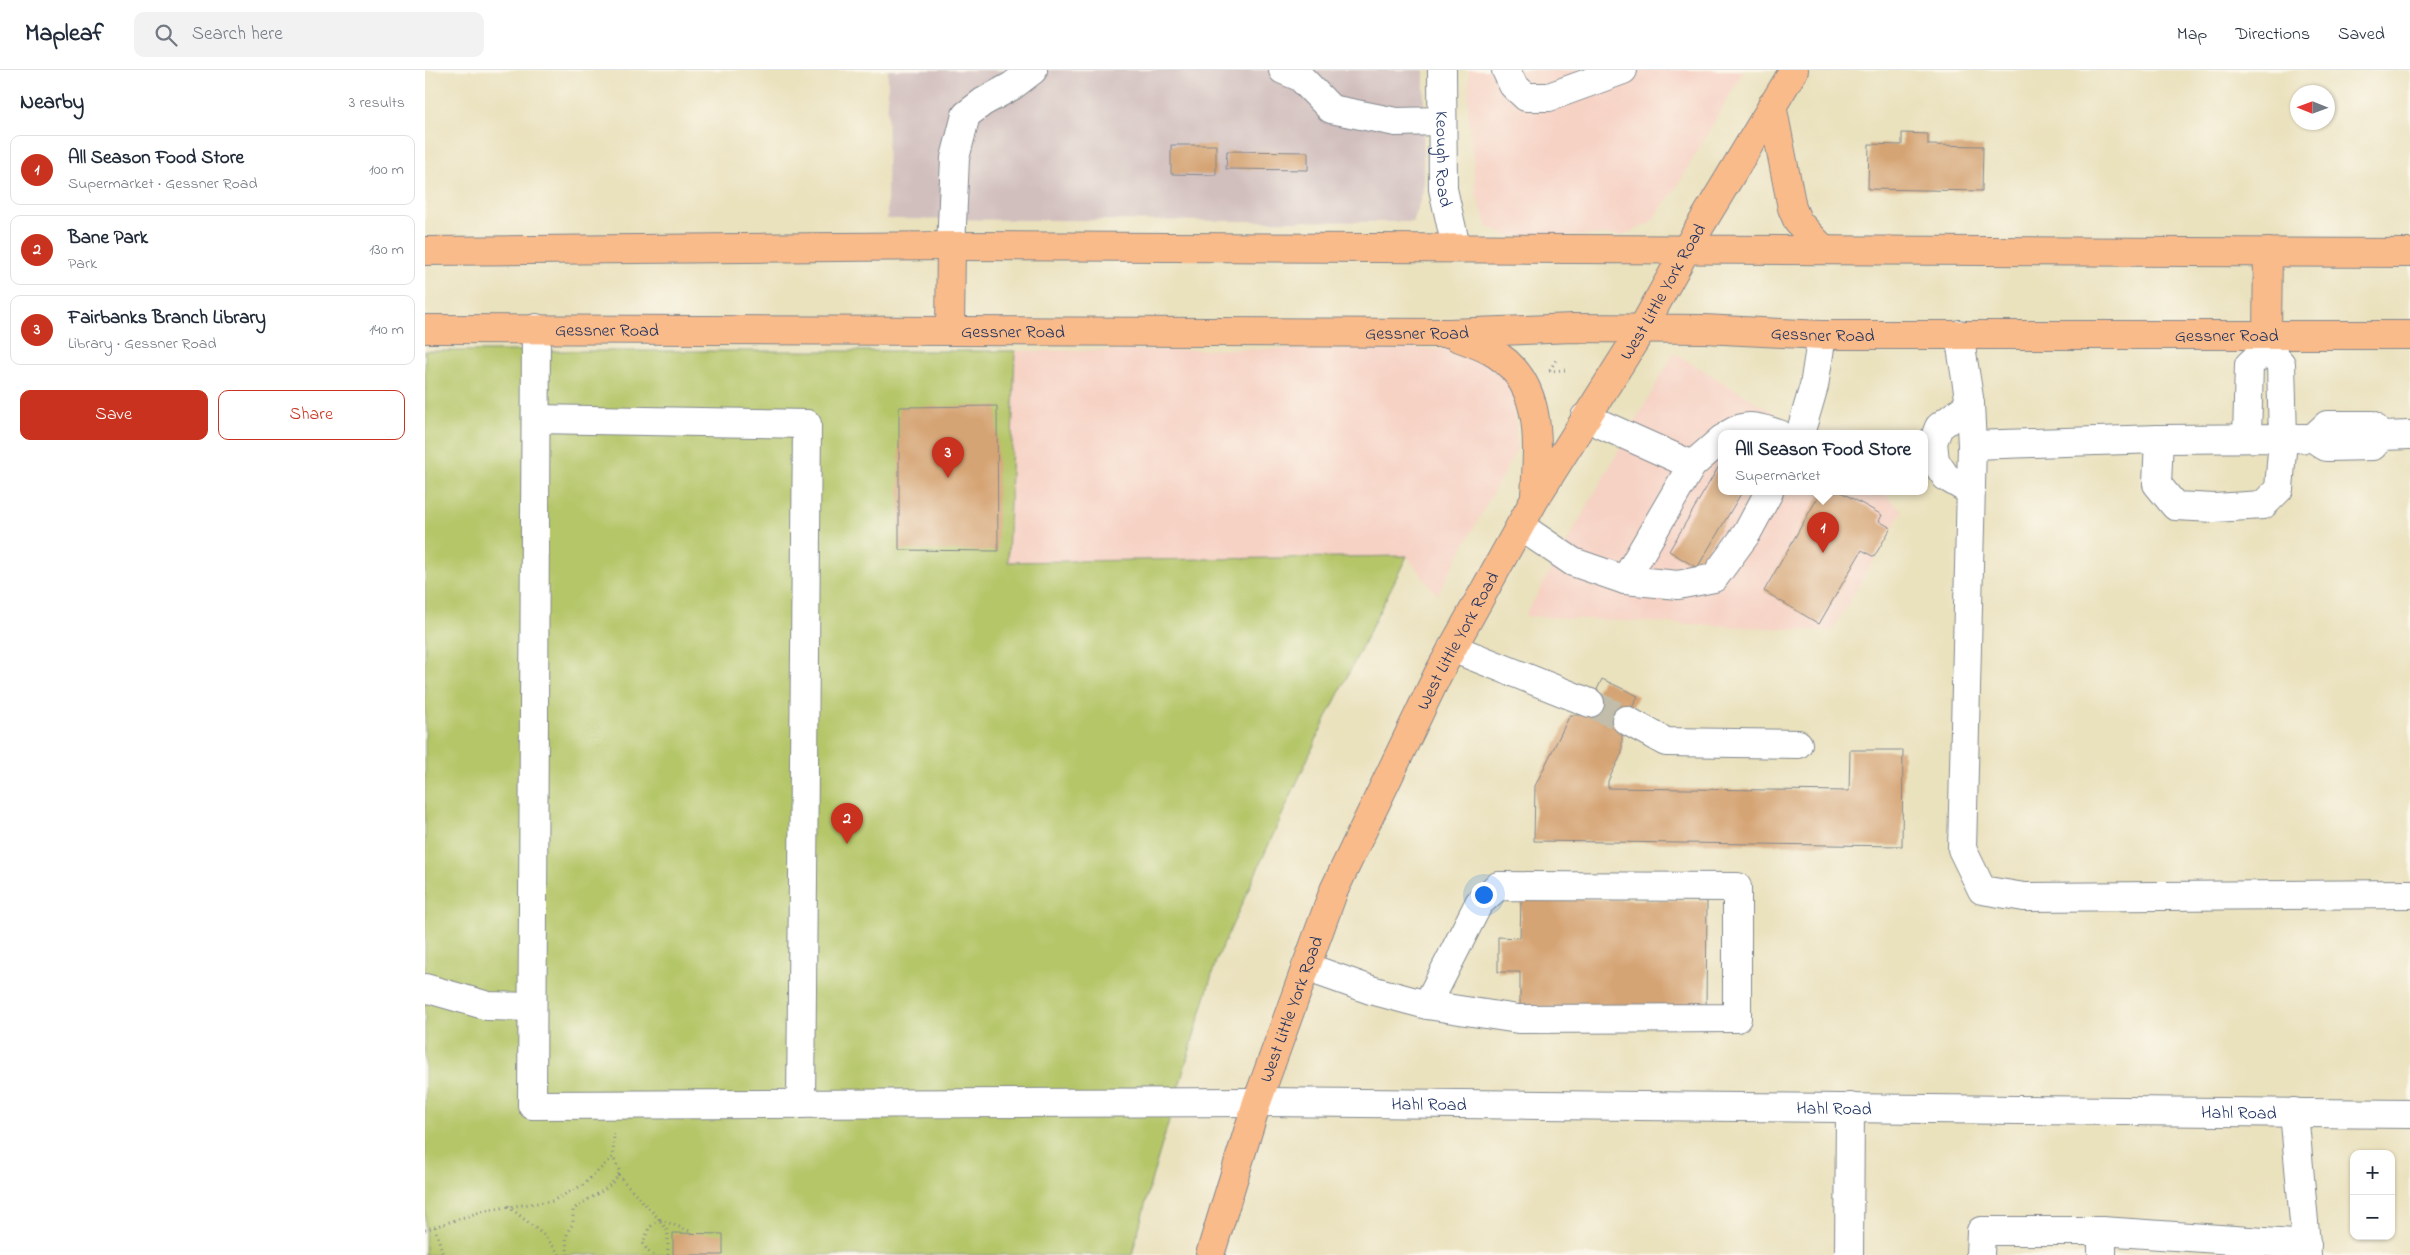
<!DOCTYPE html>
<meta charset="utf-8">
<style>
:root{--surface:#fff;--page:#f2f2f3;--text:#1f2937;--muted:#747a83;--line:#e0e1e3;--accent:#c8321e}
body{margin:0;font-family:"Indie Flower",sans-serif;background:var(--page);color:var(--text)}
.controls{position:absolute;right:15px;bottom:15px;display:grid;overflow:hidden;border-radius:10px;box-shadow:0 1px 4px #0004}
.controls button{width:45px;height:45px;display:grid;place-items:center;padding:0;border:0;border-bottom:1px solid var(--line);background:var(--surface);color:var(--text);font:25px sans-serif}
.compass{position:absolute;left:1865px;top:15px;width:45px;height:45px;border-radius:50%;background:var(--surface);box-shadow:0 1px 4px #0004;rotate:271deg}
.you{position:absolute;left:1058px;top:824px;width:18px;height:18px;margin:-12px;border:4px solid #fff;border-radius:50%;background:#1a73e8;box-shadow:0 0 0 8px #1a73e833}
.badge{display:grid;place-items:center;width:32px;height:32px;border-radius:50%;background:var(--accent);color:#fff;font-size:16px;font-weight:700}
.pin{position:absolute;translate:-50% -41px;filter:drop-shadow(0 1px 2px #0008)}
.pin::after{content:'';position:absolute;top:26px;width:18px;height:15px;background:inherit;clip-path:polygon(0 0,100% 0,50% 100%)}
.popup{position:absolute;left:1293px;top:360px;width:210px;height:65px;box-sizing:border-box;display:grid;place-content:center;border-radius:10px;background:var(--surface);filter:drop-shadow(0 1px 4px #0005);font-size:16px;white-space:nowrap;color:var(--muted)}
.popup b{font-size:19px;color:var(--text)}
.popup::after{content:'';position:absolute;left:50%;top:100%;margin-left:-10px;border:10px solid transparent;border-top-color:var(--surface)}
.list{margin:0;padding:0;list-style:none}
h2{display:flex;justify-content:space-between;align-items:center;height:65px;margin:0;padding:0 20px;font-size:21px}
h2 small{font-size:16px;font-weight:400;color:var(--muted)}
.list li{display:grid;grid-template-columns:32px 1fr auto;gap:15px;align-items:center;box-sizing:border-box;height:70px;margin:0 10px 10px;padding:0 10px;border:1px solid var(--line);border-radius:10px}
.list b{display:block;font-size:19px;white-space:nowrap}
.list p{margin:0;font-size:16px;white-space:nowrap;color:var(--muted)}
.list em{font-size:16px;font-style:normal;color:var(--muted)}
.actions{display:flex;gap:10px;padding:15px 20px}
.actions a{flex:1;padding:11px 0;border:1px solid var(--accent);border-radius:10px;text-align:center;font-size:18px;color:var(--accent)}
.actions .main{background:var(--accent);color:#fff}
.icon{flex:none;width:28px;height:28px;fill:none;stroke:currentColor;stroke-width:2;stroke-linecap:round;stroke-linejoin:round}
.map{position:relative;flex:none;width:1985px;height:1185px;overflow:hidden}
header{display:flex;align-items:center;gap:30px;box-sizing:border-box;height:70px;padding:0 25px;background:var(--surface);border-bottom:1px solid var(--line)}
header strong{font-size:24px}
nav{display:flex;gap:28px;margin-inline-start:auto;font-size:18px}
.search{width:350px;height:45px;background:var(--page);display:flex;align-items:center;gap:12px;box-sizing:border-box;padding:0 18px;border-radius:10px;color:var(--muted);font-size:19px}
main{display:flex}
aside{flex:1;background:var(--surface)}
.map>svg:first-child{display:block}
</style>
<header>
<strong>Mapleaf</strong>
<div class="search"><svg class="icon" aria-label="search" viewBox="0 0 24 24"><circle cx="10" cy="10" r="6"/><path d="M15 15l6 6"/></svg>Search here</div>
<nav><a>Map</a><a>Directions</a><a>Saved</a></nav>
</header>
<main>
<aside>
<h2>Nearby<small>3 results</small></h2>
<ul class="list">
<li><span class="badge">1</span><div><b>All Season Food Store</b><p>Supermarket · Gessner Road</p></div><em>100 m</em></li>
<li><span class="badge">2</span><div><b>Bane Park</b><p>Park</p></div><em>130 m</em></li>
<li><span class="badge">3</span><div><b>Fairbanks Branch Library</b><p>Library · Gessner Road</p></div><em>140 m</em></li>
</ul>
<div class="actions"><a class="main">Save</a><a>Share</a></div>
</aside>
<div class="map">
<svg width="1985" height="1185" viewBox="0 0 1985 1185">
<rect width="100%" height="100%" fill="#fbf7ec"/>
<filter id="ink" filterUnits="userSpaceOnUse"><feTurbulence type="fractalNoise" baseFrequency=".02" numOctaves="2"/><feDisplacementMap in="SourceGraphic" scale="10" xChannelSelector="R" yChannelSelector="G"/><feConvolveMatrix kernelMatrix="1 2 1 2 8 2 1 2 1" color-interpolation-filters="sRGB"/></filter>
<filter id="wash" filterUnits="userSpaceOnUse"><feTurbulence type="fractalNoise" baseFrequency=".0096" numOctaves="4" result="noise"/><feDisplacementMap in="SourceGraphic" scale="20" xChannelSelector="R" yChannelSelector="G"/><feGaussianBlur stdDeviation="1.12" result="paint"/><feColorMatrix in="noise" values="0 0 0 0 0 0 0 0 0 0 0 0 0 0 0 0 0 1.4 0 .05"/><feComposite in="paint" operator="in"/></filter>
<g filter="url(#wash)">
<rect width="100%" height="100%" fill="#eae1bd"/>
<g fill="#f6d2c4">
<polygon points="1044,0 1319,0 1253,115 1225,153 1198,165 1087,167 1063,157 1051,124 1043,41"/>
<polygon points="985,278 1043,280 1089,314 1092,379 1012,525 982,486 583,492 590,281"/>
<polygon points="1249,283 1385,364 1297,364 1297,422 1457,422 1477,441 1407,561 1100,546"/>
</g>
<polygon fill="#d1bfbe" points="463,0 999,0 998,121 988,152 462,149"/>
<polygon fill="#b5c669" stroke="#687a64" points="0,281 590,281 583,492 982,486 897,657 791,891 727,1108 707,1185 0,1185"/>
<g id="blocks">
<g fill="#d5a474">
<polygon points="1477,63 1503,64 1503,75 1558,76 1557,121 1443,119 1444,74 1477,75"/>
<polygon points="746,75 791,75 791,105 746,104"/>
<polygon points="802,81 883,82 883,100 801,99"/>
<polygon points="572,336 573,481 474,480 474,337"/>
<polygon points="1297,391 1297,422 1317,422 1272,498 1244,481"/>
<polygon points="1396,422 1416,422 1457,445 1454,451 1466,458 1449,487 1437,480 1394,554 1339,521"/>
<polygon points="1177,609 1213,626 1197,657 1197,683 1183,711 1183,718 1424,721 1425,680 1478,680 1477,776 1109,771 1110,716 1145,645 1160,645"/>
<polygon points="1096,828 1282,831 1281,940 1095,938 1095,902 1073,902 1073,867 1095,868"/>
<polygon points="248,1163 298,1164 298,1185 248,1185"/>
</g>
</g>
</g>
<g filter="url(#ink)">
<use href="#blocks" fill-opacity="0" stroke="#82888e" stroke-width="1"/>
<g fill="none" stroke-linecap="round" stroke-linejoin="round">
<polyline stroke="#c1bdaa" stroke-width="28" stroke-dasharray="28 14" stroke-linecap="butt" points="1165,633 1201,650"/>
<defs>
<g id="minor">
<polyline points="858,0 875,7 906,39 971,52 1016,51"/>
<path id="s1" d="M1017 0 1018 119 1031 177"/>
<polyline points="1081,0 1088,15 1101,27 1124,27 1198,0"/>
<polyline points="526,176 530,88 541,45 558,32 587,16 608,0"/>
<path id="s2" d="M111 258 107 1035 832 1032 1985 1044"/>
<polyline points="1534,264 1545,334 1547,375 1537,779 1557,820 1599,827 1985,824"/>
<polyline points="1545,334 1514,357 1508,372 1510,391 1521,407 1545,421"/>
<polyline points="1160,347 1267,395"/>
<polyline points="111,349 382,354 376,1034"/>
<path d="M1304 364C1323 352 1334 358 1354 364"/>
<polyline points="1375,364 1389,316 1397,265"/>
<polyline points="1888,368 1902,355 1947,355 1957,366"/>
<polyline points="1734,369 1732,414 1750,436 1789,438 1838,435 1854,419 1858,368 1856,294 1842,278 1824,295 1822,367"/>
<polyline points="1547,375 1734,369 1888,368 1901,377 1948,376 1957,366 1985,365"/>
<polyline points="1095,456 1148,492 1200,510 1253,515 1289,508 1322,463 1344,422"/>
<polyline points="1200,510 1267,395 1297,369"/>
<polyline points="1027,578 1165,633"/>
<polyline points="1201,650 1241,672 1373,674"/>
<polyline points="881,897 946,920 1002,935 1093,949 1312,948 1312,817 1073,816 1054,833 1002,935"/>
<polyline points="0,918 63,936 107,937"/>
<polyline points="1869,1042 1882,1185"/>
<polyline points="1424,1185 1425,1037"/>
<polyline points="1555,1185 1556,1161 1677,1161 1882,1175"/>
<polyline points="1677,1185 1677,1161"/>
</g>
<g id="major">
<polyline points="1347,35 1367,138 1373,152 1398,179"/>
<polyline points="0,181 526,176 1985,183"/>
<path id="s3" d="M0 259 1024 263 1148 258 1279 259 1397 265H1985"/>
<polyline points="525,260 526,176"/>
<polyline points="1842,264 1843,182"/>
<path d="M1032 267C1043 271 1054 275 1064 280 1120 310 1113 372 1110 425"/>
<path id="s4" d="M785 1185 832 1032 909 820 1013 604 1110 429 1217 259 1262 178 1369 0"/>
</g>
</defs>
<use href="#minor" stroke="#82888e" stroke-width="30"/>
<use href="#major" stroke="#82888e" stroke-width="30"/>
<g stroke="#82888e" stroke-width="3" stroke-dasharray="1 4" stroke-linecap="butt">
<polyline points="1125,300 1132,288"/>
<polyline points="1124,301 1140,300"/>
<polyline points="193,1105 234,1149 224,1158 218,1173 222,1180 228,1185"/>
<polyline points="83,1136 120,1166 135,1185"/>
<polyline points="10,1157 18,1185"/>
<polyline points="0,1160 61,1140 127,1131 158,1115 188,1087 189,1063"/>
<path d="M143 1185C141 1173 139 1164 148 1154V1140C167 1124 182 1124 195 1102L188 1087"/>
<polyline points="243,1185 243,1162 234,1149 267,1162"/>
</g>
<use href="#minor" stroke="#fff" stroke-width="28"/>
<use href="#major" stroke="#fabb8b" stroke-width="28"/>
</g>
</g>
<g text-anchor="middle" stroke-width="4" stroke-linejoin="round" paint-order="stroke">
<g font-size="18" fill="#1b2f5e" stroke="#fbf7ec">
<text dy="6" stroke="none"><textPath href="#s1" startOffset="89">Keough Road</textPath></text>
<text dy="6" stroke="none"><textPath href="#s4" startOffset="1069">West Little York Road</textPath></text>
<text dy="6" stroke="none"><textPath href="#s3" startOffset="182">Gessner Road</textPath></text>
<text dy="6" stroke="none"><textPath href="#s3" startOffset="588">Gessner Road</textPath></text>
<text dy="6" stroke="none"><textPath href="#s3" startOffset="992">Gessner Road</textPath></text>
<text dy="6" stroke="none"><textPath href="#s3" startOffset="1398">Gessner Road</textPath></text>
<text dy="6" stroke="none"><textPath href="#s3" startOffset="1802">Gessner Road</textPath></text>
<text dy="6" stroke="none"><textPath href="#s4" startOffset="664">West Little York Road</textPath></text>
<text dy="6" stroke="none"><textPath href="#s4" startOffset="259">West Little York Road</textPath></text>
<text dy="6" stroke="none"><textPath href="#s2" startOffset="1674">Hahl Road</textPath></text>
<text dy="6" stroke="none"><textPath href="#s2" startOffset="2079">Hahl Road</textPath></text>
<text dy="6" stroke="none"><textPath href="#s2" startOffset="2484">Hahl Road</textPath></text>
</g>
</g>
</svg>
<div class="controls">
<button>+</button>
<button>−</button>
</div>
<svg class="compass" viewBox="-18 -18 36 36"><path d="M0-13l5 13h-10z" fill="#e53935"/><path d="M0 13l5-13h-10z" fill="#747a83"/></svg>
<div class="you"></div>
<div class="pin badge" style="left:1398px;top:483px">1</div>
<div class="popup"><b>All Season Food Store</b>Supermarket</div>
<div class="pin badge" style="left:422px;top:774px">2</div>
<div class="pin badge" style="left:523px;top:408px">3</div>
</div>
</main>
